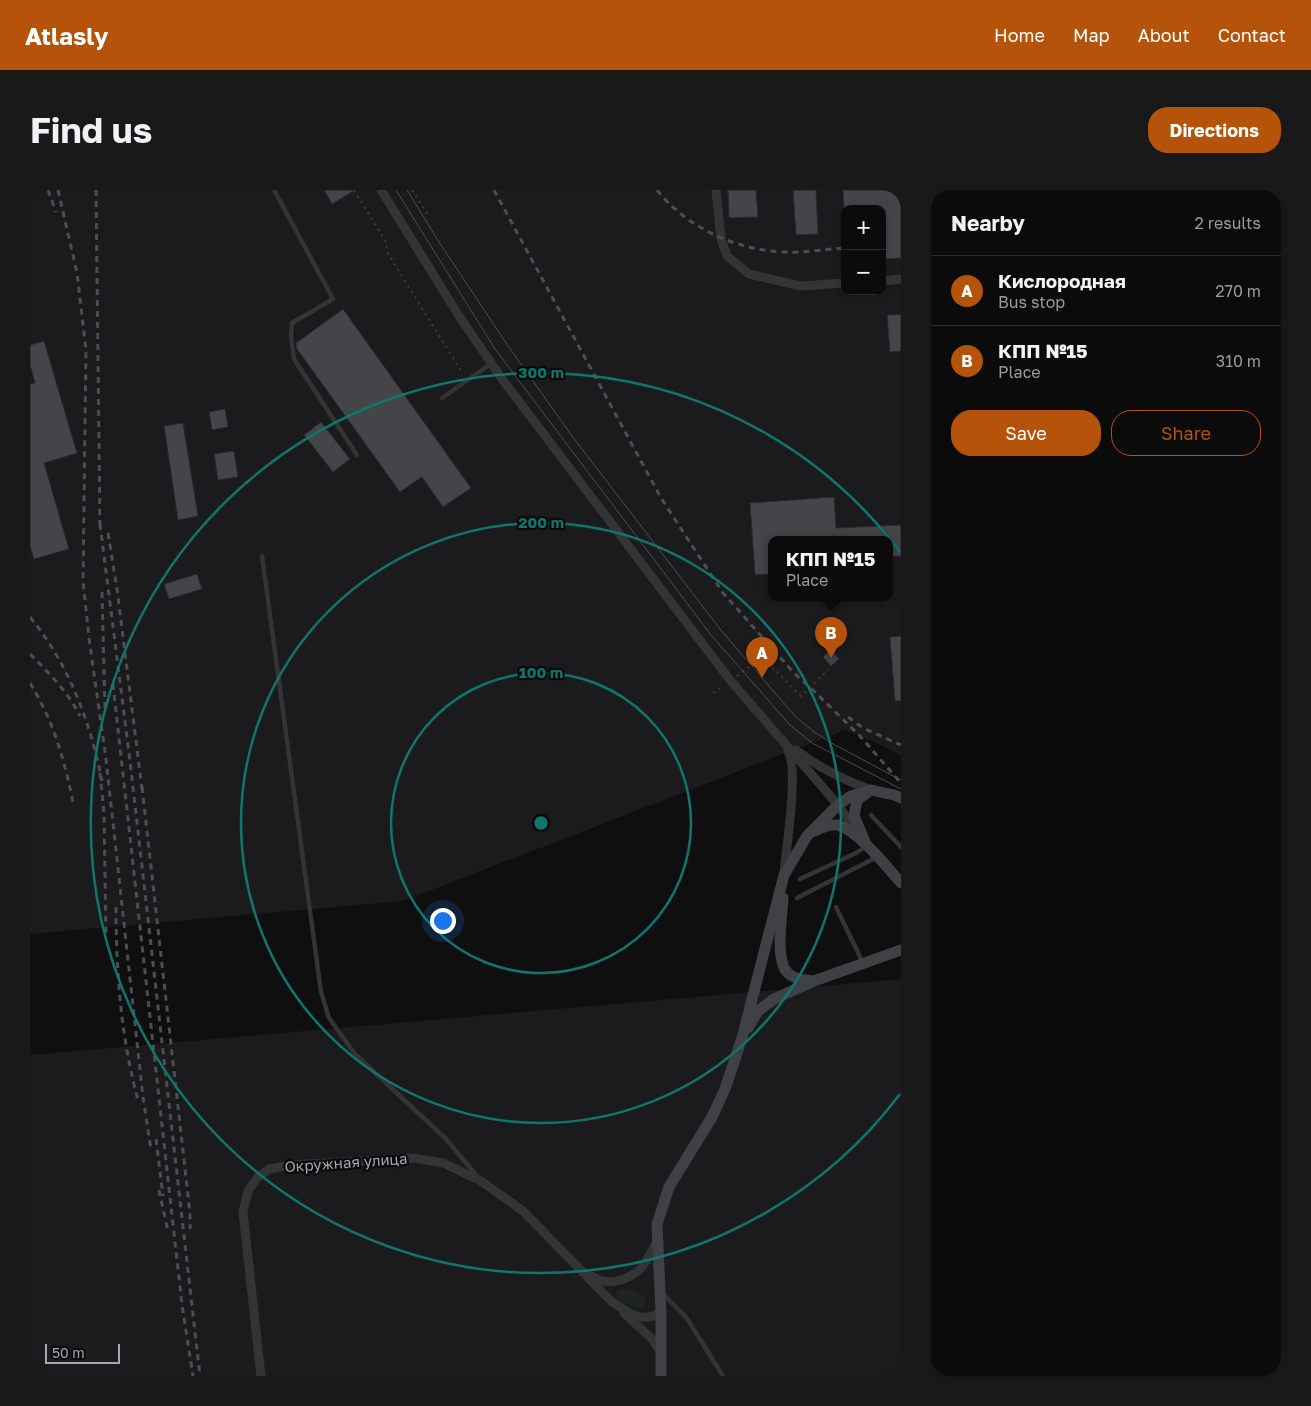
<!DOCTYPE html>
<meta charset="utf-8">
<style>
:root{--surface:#0b0b0c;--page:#19191a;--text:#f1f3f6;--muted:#9a9b9d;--line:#2b2b2d;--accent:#b45309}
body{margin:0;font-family:"Golos Text",sans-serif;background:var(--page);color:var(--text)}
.controls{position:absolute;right:15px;top:15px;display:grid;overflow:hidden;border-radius:10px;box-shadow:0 2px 8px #0003}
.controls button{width:45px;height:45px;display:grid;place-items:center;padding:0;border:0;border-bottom:1px solid var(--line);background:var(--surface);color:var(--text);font:25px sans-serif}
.scale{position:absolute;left:15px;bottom:12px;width:75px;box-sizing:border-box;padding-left:5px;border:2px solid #a2a8af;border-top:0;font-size:14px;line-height:18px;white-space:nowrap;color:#a2a8af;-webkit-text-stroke:4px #0a0a0b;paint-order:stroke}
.you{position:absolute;left:412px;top:730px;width:18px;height:18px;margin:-12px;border:4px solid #fff;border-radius:50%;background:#1a73e8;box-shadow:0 0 0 8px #1a73e833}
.badge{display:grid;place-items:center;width:32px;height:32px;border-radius:50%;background:var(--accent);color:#fff;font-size:16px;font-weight:700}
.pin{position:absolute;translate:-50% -41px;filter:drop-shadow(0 1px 2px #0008)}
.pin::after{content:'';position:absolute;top:26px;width:18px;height:15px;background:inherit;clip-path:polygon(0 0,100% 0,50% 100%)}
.popup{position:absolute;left:738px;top:346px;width:125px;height:65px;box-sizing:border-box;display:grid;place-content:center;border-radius:10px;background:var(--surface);filter:drop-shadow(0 1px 4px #0005);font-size:16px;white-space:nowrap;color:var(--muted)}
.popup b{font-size:19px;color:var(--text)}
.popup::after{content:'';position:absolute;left:50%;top:100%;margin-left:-10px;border:10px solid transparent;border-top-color:var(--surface)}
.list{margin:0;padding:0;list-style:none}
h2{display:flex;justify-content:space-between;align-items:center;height:65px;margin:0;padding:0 20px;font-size:21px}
h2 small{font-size:16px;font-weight:400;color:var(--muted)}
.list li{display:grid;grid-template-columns:32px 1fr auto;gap:15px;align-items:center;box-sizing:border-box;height:70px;padding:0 20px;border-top:1px solid var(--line)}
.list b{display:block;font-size:19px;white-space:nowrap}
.list p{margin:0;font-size:16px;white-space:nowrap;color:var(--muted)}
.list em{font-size:16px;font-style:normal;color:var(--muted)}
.actions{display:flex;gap:10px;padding:15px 20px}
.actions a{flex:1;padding:11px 0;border:1px solid var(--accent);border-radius:20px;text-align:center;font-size:18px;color:var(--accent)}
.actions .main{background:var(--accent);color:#fff}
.map{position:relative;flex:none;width:871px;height:1186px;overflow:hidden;border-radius:20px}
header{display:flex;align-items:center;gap:30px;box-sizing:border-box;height:70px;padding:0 25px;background:var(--accent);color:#fff}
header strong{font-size:24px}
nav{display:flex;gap:28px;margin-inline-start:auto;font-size:18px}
.intro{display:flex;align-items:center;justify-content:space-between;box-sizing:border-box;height:120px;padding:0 30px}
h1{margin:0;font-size:35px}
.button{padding:12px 22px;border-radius:20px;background:var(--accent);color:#fff;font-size:18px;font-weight:700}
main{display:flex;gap:30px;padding:0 30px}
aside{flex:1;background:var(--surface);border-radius:20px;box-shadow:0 2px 8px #0003}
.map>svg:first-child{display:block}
</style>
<header>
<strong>Atlasly</strong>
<nav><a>Home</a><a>Map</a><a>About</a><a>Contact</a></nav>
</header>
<div class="intro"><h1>Find us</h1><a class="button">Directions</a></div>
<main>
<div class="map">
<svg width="871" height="1186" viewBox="0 0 871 1186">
<rect width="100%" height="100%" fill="#0f0f10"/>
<g fill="#1b1b1d" fill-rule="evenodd">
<path d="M0 0H871V565L829 545 815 540 373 711 0 744ZM815 19H852V101H815ZM742 349H860V407H742Z"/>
<polygon points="871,789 871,1186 0,1186 0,865"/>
</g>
<path fill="#1e241e" d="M593 1099C603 1100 610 1101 616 1110L615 1116 609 1119C600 1116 590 1113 586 1104L588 1100Z"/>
<g fill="#434548" stroke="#29292c">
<polygon points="294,0 325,0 302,14"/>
<polygon points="698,0 726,0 728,27 699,28"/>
<polygon points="763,0 786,0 788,44 766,45"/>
<polygon points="813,0 871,0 871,68 852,69 852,19 814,19"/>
<polygon points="313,119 441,298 413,317 392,287 370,302 267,159 266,153"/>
<polygon points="871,124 871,161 860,162 857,125"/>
<polygon points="14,151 47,263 14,273 39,359 4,369 0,356 0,194 5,193 0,175 0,155"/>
<polygon points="195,219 198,237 182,240 179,222"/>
<polygon points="291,232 320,269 303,282 274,245"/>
<polygon points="153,233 168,326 148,330 134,236"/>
<polygon points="204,261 208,287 188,290 184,264"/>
<polygon points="804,307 806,338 871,335 871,366 860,367 860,349 742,349 742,384 725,385 720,313"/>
<polygon points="167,384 172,399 139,409 134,394"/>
<polygon points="871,446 871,511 865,511 860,447"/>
<polygon points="801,460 809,469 801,476 793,467"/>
</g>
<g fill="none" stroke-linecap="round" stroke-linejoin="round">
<g stroke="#37393b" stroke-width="2" stroke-dasharray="2.5 4" stroke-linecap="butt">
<polyline points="324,0 356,52 357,62 433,184"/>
<polyline points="382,0 398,25"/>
<polyline points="707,486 732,467 771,506 799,479"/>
<polyline points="683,503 693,496"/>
</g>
<g stroke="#323436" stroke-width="4.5">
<polyline points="244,0 303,109 262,133 261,146 264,169 327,265"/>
<polyline points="412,208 462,173"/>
<polyline points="232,366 291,802 299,828 325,864 416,949 447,986"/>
<polyline points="841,625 871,657"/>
<polyline points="770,689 826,663 836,656"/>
<polyline points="767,708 847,667"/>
<polyline points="806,717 833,773"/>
<polyline points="632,1103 656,1127 693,1186"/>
</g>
<g stroke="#323436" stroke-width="9">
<polyline points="351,0 429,126 472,189 700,490 808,615 828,643"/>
<polyline points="686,0 691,49 697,66 719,84 771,96 815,93"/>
<polyline points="852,91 871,89"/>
<path d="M766 560C789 578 814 590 841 600"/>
<path d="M754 684C756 659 769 579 758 561"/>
<path d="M561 1086C576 1096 594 1092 608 1081 617 1073 622 1061 627 1051"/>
<polyline points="594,1123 622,1149 630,1161"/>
<path d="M231 1186 213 1022 218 1001 227 988 239 979 261 975 384 968 413 973 451 991 493 1021 581 1111C591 1118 605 1129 619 1127 623 1127 627 1124 631 1123"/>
</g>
<g stroke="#3f4144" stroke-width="11">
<path d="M785 641C791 638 799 634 807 635 827 639 857 677 871 693"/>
<polyline points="835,652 824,626 827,610 837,603"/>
<path d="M753 708C752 726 745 769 757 782 763 789 774 790 783 791"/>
<polyline points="718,838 728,821 744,809 784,791 871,760"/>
<polyline points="631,1186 631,1123 627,1034 639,997 682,927 695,899 712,848 754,685 777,646 808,615 821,606 841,600 864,605 871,608"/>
</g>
<g stroke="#4c4e51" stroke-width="1">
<polyline points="366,0 465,159 681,445 760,535 782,553 871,599"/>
<polyline points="377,0 409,52 476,153 542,246 690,439 732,488 766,527 784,542 805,555 871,590"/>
</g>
<g stroke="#4c4e51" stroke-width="3" stroke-dasharray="6 5" stroke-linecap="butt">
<polyline points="18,0 26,22"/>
<polyline points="28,0 47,83 56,160 53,391 59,448 76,569 113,907 121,960"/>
<polyline points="66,0 70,340"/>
<polyline points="464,0 631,308 693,403 764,483 788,505 829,545 871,593"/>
<path d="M627 0C657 38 706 60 754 62 774 63 795 59 815 58"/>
<polyline points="70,334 100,571 170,1186"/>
<polyline points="78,343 87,399 112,599"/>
<polyline points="72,402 75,520"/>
<path d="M0 427C39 475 60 531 72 591"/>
<path d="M0 464C18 482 38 502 50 526"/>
<path d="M0 493C23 530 35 571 43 613"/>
<polyline points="83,494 152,1115 163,1186"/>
<polyline points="818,527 833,538 871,555"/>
<polyline points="70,583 74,623 76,745"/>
<polyline points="112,597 160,1023 160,1039"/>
<path d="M86 717C86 782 91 848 108 910"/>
<polyline points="126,949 133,1006"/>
<polyline points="129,1000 138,1042"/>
</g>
</g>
<g fill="none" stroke="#0f766e" stroke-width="2.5">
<circle cx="511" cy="633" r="150"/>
<circle cx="511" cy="633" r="300"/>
<path d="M870 904A450 450 0 1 1 870 362"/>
</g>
<g text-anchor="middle" stroke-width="4.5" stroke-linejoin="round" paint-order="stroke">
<g font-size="15" fill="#a2a8af" stroke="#0a0a0b">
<text transform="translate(316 973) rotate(-4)" y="5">Окружная улица</text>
</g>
</g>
<circle cx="511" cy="633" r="8" fill="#0f766e" stroke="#0a0a0b" stroke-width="2.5"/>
<g font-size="15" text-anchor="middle" font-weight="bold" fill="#0f766e" stroke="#0a0a0b" stroke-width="4.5" stroke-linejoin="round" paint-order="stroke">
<text x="511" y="188">300 m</text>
<text x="511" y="338">200 m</text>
<text x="511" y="488">100 m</text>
</g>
</svg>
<div class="controls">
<button>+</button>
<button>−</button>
</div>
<div class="scale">50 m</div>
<div class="you"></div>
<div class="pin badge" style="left:732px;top:488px">A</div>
<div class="pin badge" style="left:801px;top:468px">B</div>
<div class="popup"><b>КПП №15</b>Place</div>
</div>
<aside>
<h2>Nearby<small>2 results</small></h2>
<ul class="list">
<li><span class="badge">A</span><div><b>Кислородная</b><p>Bus stop</p></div><em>270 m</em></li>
<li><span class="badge">B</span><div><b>КПП №15</b><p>Place</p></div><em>310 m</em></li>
</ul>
<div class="actions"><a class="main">Save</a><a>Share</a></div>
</aside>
</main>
